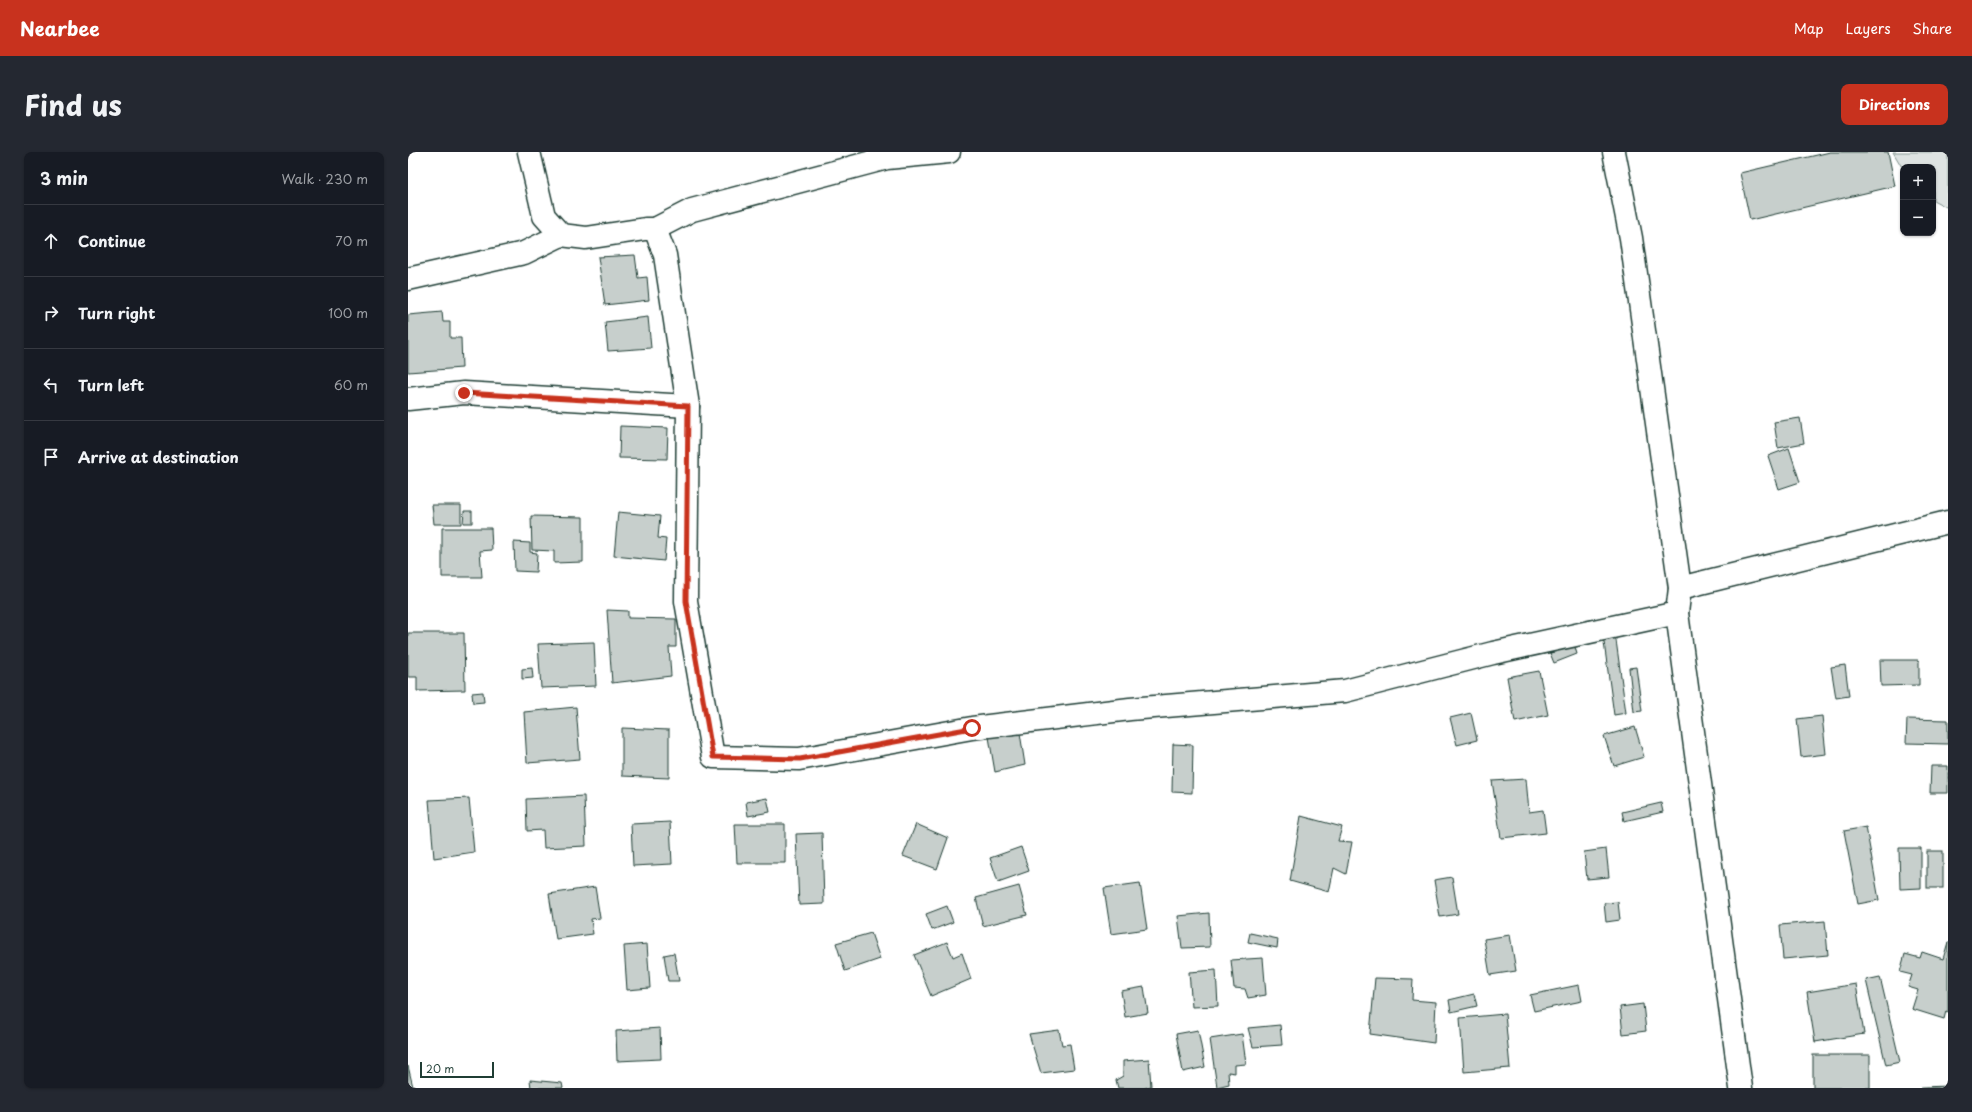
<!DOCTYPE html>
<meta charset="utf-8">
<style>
:root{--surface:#171b24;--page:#242831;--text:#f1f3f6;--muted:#9ea1a6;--line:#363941;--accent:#c8321e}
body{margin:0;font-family:"Playpen Sans",sans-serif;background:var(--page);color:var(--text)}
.controls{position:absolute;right:12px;top:12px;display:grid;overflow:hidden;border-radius:8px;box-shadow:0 1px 3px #0004}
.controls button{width:36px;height:36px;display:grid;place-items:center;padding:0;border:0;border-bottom:1px solid var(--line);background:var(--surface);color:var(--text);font:20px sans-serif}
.scale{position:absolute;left:12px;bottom:10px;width:74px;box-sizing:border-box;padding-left:4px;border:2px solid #1f3d34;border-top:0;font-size:11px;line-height:14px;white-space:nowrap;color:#1f3d34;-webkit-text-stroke:3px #fff;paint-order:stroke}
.stop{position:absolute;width:12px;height:12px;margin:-9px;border:3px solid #c8321e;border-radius:50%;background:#fff}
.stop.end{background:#c8321e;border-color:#fff;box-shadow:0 1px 4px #0008}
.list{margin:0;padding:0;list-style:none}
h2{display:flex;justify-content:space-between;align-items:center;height:52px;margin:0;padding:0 16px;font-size:17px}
h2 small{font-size:13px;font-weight:400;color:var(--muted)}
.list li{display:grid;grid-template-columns:26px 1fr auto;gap:12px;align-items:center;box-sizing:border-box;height:72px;padding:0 16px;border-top:1px solid var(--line)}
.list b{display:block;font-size:15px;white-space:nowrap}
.list em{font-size:13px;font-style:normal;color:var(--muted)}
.icon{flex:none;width:22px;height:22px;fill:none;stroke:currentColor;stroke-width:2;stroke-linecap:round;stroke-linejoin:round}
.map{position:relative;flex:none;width:1540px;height:936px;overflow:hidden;border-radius:8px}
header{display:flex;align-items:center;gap:24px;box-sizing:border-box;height:56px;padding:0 20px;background:var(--accent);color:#fff}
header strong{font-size:19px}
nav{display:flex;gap:22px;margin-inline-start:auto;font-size:14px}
.intro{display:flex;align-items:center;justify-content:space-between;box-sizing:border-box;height:96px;padding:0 24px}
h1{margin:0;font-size:28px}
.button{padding:10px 18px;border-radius:8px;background:var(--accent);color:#fff;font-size:14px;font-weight:700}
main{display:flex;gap:24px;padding:0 24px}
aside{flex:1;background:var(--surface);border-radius:8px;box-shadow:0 1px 3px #0004}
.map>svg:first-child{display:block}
</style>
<header>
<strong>Nearbee</strong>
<nav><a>Map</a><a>Layers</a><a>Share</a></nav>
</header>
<div class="intro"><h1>Find us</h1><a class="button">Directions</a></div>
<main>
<aside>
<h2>3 min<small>Walk · 230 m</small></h2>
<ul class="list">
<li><svg class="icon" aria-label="ahead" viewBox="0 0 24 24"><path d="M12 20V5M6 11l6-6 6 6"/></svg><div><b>Continue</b></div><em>70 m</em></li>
<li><svg class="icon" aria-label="right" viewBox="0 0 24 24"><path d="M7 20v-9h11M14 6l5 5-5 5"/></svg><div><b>Turn right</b></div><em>100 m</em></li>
<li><svg class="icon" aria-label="left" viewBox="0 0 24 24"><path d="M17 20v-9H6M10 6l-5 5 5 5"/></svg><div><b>Turn left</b></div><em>60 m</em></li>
<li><svg class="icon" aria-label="arrive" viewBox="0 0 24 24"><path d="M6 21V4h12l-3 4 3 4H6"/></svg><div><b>Arrive at destination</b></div></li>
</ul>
</aside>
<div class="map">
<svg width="1540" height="936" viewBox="0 0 1540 936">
<rect width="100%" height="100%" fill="#fff"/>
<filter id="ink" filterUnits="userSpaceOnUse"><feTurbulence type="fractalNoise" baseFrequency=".025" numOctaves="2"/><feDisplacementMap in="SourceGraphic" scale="8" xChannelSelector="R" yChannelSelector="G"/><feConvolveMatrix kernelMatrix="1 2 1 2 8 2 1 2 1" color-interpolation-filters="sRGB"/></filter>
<g filter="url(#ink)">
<polygon fill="#dee3e2" stroke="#7e908b" points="1485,0 1540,0 1540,56 1525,48 1525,15 1495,15 1495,17"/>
<g fill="#c7cfcc" stroke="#1f3d34">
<polygon points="1422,0 1480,0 1487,34 1342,68 1332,21"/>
<polygon points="227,103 230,126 239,125 241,148 197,153 190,105"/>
<polygon points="34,160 35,170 42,170 42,186 53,186 54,216 0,220 0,163"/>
<polygon points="240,165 243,196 200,199 197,170"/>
<polygon points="1392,266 1396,291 1370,296 1366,270"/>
<polygon points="212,274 260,276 259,307 211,306"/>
<polygon points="1381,296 1392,330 1371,337 1360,304"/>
<polygon points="24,353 53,353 53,372 26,372"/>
<polygon points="56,359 64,359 64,371 55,371"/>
<polygon points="210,360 252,364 250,386 258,387 256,409 206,404"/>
<polygon points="123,364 175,365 175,410 146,411 146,399 124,398"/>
<polygon points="34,376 83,376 84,398 72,399 74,425 34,425"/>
<polygon points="106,390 122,391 122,400 129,401 128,420 107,419"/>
<polygon points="199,458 220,459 220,466 268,467 268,495 261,495 263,524 204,531"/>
<polygon points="0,481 56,481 57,538 9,539 9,525 0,525"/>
<polygon points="1207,481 1218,561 1206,563 1195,483"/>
<polygon points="186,490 188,534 133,536 130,492"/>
<polygon points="1166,492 1169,502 1146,511 1142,501"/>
<polygon points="1472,508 1511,508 1511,533 1473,534"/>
<polygon points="1437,513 1441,544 1428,546 1423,515"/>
<polygon points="1228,515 1234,559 1226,560 1221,516"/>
<polygon points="124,516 125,526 114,527 114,517"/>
<polygon points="1131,519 1140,563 1107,570 1099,525"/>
<polygon points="75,540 76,550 65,551 64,541"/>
<polygon points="168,555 172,607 119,611 116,560"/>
<polygon points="1063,561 1069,588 1049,593 1042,566"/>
<polygon points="1414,564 1418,602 1393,605 1389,567"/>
<polygon points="1499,567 1540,568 1540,592 1498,591"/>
<polygon points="1227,575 1236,605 1206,614 1196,584"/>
<polygon points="214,576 261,578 261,626 214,624"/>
<polygon points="612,581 617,613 587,620 581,585"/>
<polygon points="765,592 785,593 784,641 764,640"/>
<polygon points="1523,614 1540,614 1540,641 1522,641"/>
<polygon points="1118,627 1121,660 1135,658 1138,681 1093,686 1084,629"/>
<polygon points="176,644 178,694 136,696 135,678 119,679 118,647"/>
<polygon points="61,646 66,700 26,706 21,648"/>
<polygon points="359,646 362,660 340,664 338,650"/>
<polygon points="1253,651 1255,660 1216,669 1214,660"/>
<polygon points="893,664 934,675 930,689 944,690 938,722 926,716 921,740 882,729"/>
<polygon points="262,670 264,712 225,714 223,672"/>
<polygon points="327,672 377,672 377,711 329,711"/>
<polygon points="508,672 540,686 529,717 495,704"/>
<polygon points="1458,675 1471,748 1450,752 1436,679"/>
<polygon points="414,681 416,752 391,753 388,682"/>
<polygon points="613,695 621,719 590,730 582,706"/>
<polygon points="1491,696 1513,696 1513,736 1492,737"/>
<polygon points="1198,697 1201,725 1179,727 1176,700"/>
<rect x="1519" y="699" width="16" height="37"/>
<polygon points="1044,725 1050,762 1032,765 1026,728"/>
<polygon points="732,731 739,777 703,782 696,736"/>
<polygon points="611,734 619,763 575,774 568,746"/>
<polygon points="187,735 192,766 183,767 185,782 148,787 141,742"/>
<polygon points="1210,750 1212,768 1198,770 1196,751"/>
<polygon points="539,754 545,770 524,778 518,762"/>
<polygon points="801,761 802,795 774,796 770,764"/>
<polygon points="1417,769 1420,803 1375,807 1372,773"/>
<polygon points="463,781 472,807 437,819 428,791"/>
<polygon points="842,781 870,787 869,796 840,790"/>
<polygon points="1102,783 1108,819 1082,823 1076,787"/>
<polygon points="539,790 545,805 554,801 563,827 523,844 506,803"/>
<polygon points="1540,790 1540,860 1538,859 1536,867 1504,857 1510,838 1500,835 1504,823 1492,820 1497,802 1512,806 1514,800 1535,807"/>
<polygon points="239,792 242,836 219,838 216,794"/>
<polygon points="266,801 271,829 260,829 256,803"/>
<polygon points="855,806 858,843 840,846 837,837 826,836 823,808"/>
<polygon points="808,818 810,854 784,855 781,820"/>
<polygon points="1472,825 1492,910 1478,913 1458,828"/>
<polygon points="967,826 1005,827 1004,848 1028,850 1026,891 962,882"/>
<polygon points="1448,832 1456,882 1407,890 1399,840"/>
<polygon points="1171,833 1174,849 1126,859 1122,843"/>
<polygon points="736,835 740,861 717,865 713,839"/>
<polygon points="1066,842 1069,854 1043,860 1041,848"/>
<polygon points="1235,852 1238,879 1215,882 1212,855"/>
<polygon points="1097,862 1102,916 1056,920 1052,866"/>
<polygon points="872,873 874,893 845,895 840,876"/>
<polygon points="252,876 253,907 209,909 208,879"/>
<polygon points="651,878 654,893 662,892 666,917 633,921 621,882"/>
<polygon points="790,878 797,915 775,920 768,882"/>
<polygon points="834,882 838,912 827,913 827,921 820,920 821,932 809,935 802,887"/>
<rect x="1405" y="903" width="57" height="33"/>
<polygon points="741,907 743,934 736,936 710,936 708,928 715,924 715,909"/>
<polygon points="0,914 5,935 13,936 0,936"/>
<polygon points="122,928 154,931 155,936 123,936"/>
<polygon points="1540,934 1540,936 1513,936 1513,935"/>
</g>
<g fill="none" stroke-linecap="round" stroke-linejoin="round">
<defs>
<g id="minor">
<polyline points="121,0 136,64 153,83 178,86 237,77 247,77 257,103 280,254 278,449 305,605 391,607 564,576 722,557 937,539 1085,501 1269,461"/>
<polyline points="1206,0 1223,86 1272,436 1269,461 1333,936"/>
<polyline points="247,77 284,58 479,6 541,0"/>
<polyline points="0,127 116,101 153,83"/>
<polyline points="0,247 56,241 280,254"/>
<polyline points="1272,436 1540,370"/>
</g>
</defs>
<use href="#minor" stroke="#1f3d34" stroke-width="25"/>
<use href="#minor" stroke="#fff" stroke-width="22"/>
</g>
</g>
<g fill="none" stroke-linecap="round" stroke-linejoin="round" filter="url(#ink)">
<polyline stroke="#c8321e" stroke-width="5" points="56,241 280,254 278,449 305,605 392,607 564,576"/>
</g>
</svg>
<div class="controls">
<button>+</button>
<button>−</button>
</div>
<div class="scale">20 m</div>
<div class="stop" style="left:564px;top:576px"></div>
<div class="stop end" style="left:56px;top:241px"></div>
</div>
</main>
